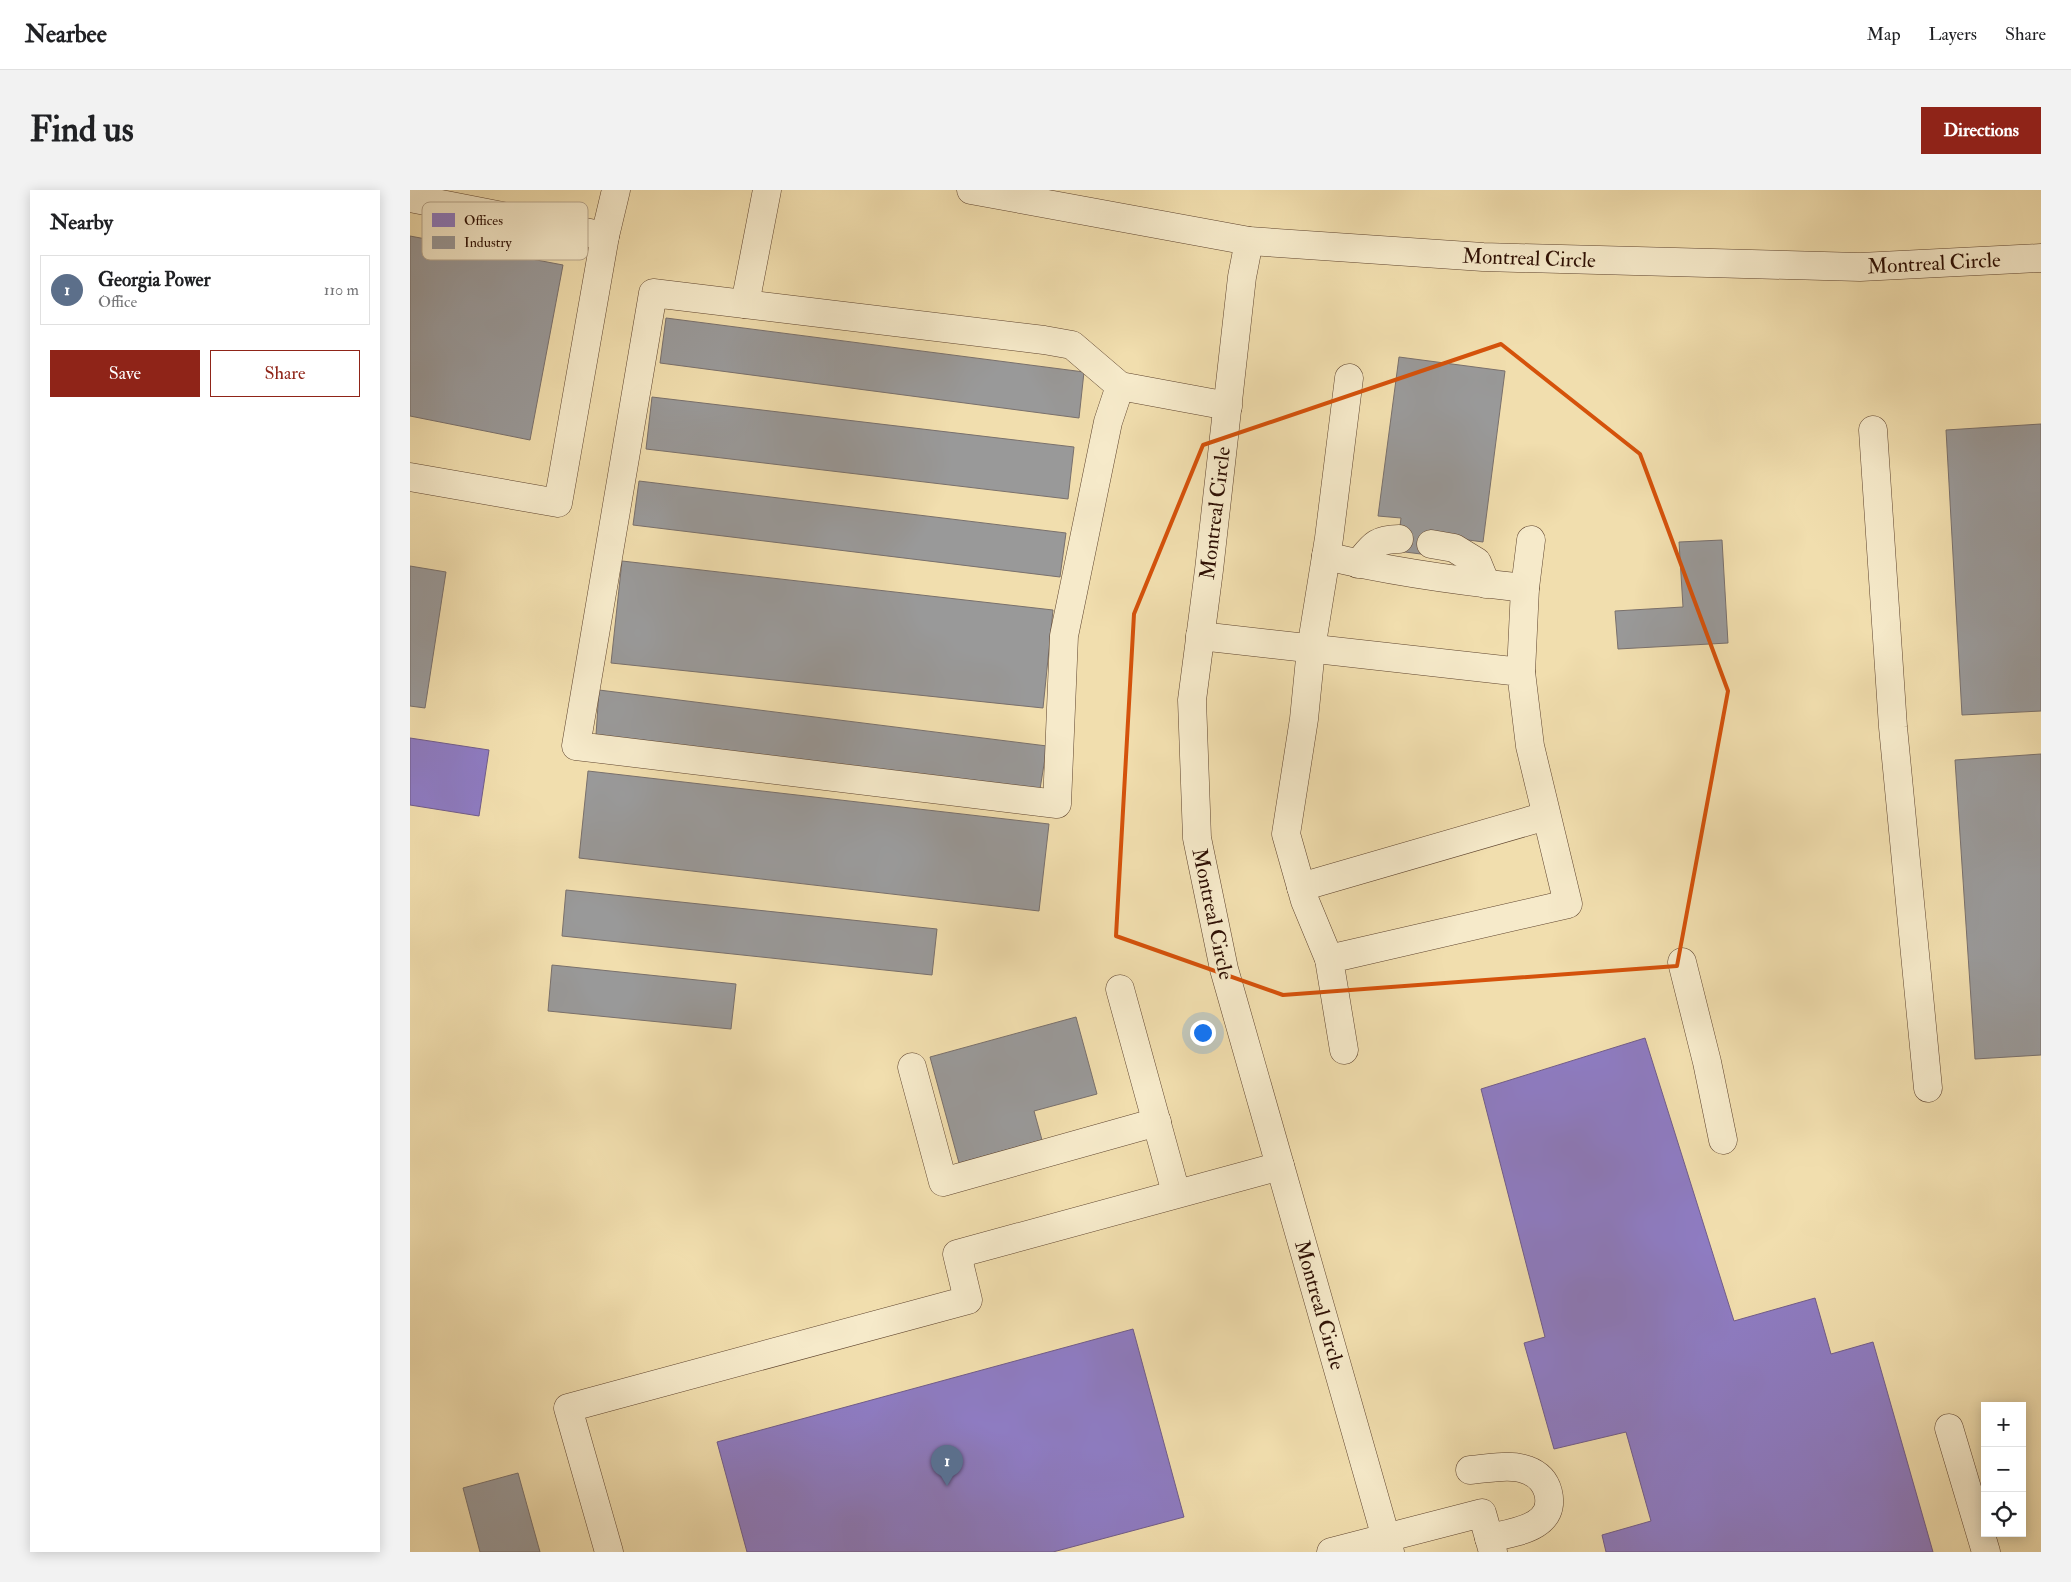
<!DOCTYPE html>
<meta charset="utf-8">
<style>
:root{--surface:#fff;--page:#f2f2f2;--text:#202124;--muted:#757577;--line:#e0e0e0;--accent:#8f2418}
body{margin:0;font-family:"IM FELL Double Pica",serif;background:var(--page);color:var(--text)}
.controls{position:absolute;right:15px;bottom:15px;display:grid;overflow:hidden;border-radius:0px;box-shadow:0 2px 12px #0003}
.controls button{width:45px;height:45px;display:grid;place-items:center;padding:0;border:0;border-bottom:1px solid var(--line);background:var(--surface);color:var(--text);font:25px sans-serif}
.you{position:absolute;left:792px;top:842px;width:18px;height:18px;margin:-12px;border:4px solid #fff;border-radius:50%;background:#1a73e8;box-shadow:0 0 0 8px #1a73e833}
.badge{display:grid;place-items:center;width:32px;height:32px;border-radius:50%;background:var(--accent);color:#fff;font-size:16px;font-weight:700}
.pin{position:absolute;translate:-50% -41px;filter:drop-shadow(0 1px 2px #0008)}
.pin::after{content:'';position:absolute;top:26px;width:18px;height:15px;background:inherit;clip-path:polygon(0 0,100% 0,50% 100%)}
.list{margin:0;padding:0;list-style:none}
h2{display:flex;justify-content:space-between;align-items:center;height:65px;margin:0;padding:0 20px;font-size:21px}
h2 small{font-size:16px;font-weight:400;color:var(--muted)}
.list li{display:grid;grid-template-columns:32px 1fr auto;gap:15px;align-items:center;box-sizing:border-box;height:70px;margin:0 10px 10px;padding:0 10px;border:1px solid var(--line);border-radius:0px}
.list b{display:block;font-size:19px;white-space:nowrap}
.list p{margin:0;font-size:16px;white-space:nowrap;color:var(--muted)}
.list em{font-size:16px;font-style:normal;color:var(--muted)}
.actions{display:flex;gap:10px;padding:15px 20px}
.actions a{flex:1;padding:11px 0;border:1px solid var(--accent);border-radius:0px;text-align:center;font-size:18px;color:var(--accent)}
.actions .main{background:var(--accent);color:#fff}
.icon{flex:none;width:28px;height:28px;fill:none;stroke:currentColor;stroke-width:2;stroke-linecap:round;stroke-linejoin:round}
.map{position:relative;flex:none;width:1631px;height:1362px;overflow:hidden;border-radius:0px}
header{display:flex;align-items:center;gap:30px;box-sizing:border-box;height:70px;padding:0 25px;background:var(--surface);border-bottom:1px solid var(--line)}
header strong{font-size:24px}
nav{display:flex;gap:28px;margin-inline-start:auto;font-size:18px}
.intro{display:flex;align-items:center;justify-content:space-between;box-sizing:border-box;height:120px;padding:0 30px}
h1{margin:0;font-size:35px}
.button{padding:12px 22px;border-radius:0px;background:var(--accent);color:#fff;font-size:18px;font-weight:700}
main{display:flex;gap:30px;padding:0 30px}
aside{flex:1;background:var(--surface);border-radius:0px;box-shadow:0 2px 12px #0003}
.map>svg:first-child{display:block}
</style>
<header>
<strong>Nearbee</strong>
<nav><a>Map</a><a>Layers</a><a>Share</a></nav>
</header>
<div class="intro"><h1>Find us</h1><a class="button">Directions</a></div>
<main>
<aside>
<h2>Nearby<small></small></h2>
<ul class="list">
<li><span class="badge" style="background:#5c6f8a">1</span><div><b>Georgia Power</b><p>Office</p></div><em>110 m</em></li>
</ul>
<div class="actions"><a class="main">Save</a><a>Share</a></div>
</aside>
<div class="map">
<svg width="1631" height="1362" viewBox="0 0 1631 1362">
<rect width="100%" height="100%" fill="#f1deae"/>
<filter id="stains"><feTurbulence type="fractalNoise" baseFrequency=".004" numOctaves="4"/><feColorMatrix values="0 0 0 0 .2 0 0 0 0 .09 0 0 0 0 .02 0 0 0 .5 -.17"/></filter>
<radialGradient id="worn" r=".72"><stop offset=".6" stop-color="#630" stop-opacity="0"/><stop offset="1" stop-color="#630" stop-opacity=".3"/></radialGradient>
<g fill="#8e7cc3" stroke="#715c8a">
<polygon points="0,548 79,560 69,626 0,615"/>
<polygon points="1235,848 1324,1131 1405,1108 1421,1164 1463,1152 1523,1362 1196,1362 1192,1345 1241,1331 1216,1242 1144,1259 1114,1153 1135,1147 1071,899"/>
<polygon points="723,1139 774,1327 643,1362 337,1362 307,1252"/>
</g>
<g fill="#999" stroke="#79706c">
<polygon points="0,46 153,75 120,250 0,226"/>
<polygon points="256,128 674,182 669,228 250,173"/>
<polygon points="989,167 1095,181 1073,352 1022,345 1019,365 987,361 991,328 968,326"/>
<polygon points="242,207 664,257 658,309 236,259"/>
<polygon points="1631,234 1631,521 1552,525 1536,240"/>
<polygon points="229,291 656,343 650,387 223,335"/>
<polygon points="1312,350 1318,453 1208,459 1205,421 1273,417 1269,352"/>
<polygon points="212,371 643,420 633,518 201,473"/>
<polygon points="0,376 36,382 15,518 0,516"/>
<polygon points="189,500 637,556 630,599 186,545"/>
<polygon points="1631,564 1631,865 1565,869 1545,570"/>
<polygon points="178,581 639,634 629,721 169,668"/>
<polygon points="156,700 527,739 522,785 152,746"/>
<polygon points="142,775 326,794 321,839 138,821"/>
<polygon points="666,827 687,904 624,921 632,950 549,973 520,867"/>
<polygon points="108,1283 130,1362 70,1362 53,1298"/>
</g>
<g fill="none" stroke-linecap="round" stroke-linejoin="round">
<defs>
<g id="minor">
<polyline points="561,0 839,51 1073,67 1450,77 1631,68"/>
<polyline points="0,8 195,46 206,0"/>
<polyline points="839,51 832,87 799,380 782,510 787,648 814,779 980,1362"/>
<polyline points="335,114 357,0"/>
<polyline points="710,196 698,232 654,446 647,614 166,556 243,103 634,150 662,155 710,196 818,216"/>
<polyline points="1463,240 1483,537 1518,898"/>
<polyline points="0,287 148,313 195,46"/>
<polyline points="1021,354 1044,358 1067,372 1076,394"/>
<path d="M916 366C981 382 1049 391 1115 398L1111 482"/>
<path d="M948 374C962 357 965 349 989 349"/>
<polyline points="1115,398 1121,350"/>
<polyline points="790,446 1111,482 1120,556 1158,714 919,769 934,860"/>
<polyline points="891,697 1136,626"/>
<polyline points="919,769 895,711 876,644 894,529 901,459 919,348 939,188"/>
<polyline points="1272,772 1297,872 1313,950"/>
<polyline points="710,799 766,1003"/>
<polyline points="502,877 533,992 747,932"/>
<polyline points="1539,1238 1576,1362"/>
<path d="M1060 1280C1078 1279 1100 1273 1117 1280 1128 1284 1135 1291 1138 1302 1147 1338 1104 1342 1079 1348"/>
<polyline points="199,1362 158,1218 558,1110 547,1064 870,976"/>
<polyline points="921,1362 1072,1323 1083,1362"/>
</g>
</defs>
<use href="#minor" stroke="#5f442e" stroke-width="29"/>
<use href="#minor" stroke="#f6eaca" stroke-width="28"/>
</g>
<path fill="none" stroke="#d5520b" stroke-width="4" stroke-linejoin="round" d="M1091 154 1230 264 1318 501 1267 776 873 805 706 746 724 424 793 255Z"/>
<g text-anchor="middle" stroke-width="5" stroke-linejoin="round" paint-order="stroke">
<g font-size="21" fill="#2e1004" stroke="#f6eaca">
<text transform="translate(1119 68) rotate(2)" y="7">Montreal Circle</text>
<text transform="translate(1524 73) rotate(-3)" y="7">Montreal Circle</text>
<text transform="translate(805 323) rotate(-83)" y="7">Montreal Circle</text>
<text transform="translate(803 724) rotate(78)" y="7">Montreal Circle</text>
<text transform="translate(910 1115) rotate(74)" y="7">Montreal Circle</text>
</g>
</g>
<rect x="12" y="12" width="166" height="58" rx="8" fill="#f6eaca" stroke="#baa98f" stroke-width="1"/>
<rect x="22" y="23" width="23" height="14" fill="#8e7cc3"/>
<rect x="22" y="46" width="23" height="13" fill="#999"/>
<g font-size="14" fill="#2e1004">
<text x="54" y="35">Offices</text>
<text x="54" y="57">Industry</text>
</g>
<rect width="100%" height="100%" filter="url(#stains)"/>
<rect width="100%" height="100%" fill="url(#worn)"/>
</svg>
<div class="controls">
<button>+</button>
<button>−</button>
<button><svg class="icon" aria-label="locate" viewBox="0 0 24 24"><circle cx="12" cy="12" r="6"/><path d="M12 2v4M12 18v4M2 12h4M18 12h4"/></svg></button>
</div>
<div class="you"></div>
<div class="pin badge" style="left:537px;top:1296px;background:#5c6f8a">1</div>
</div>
</main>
